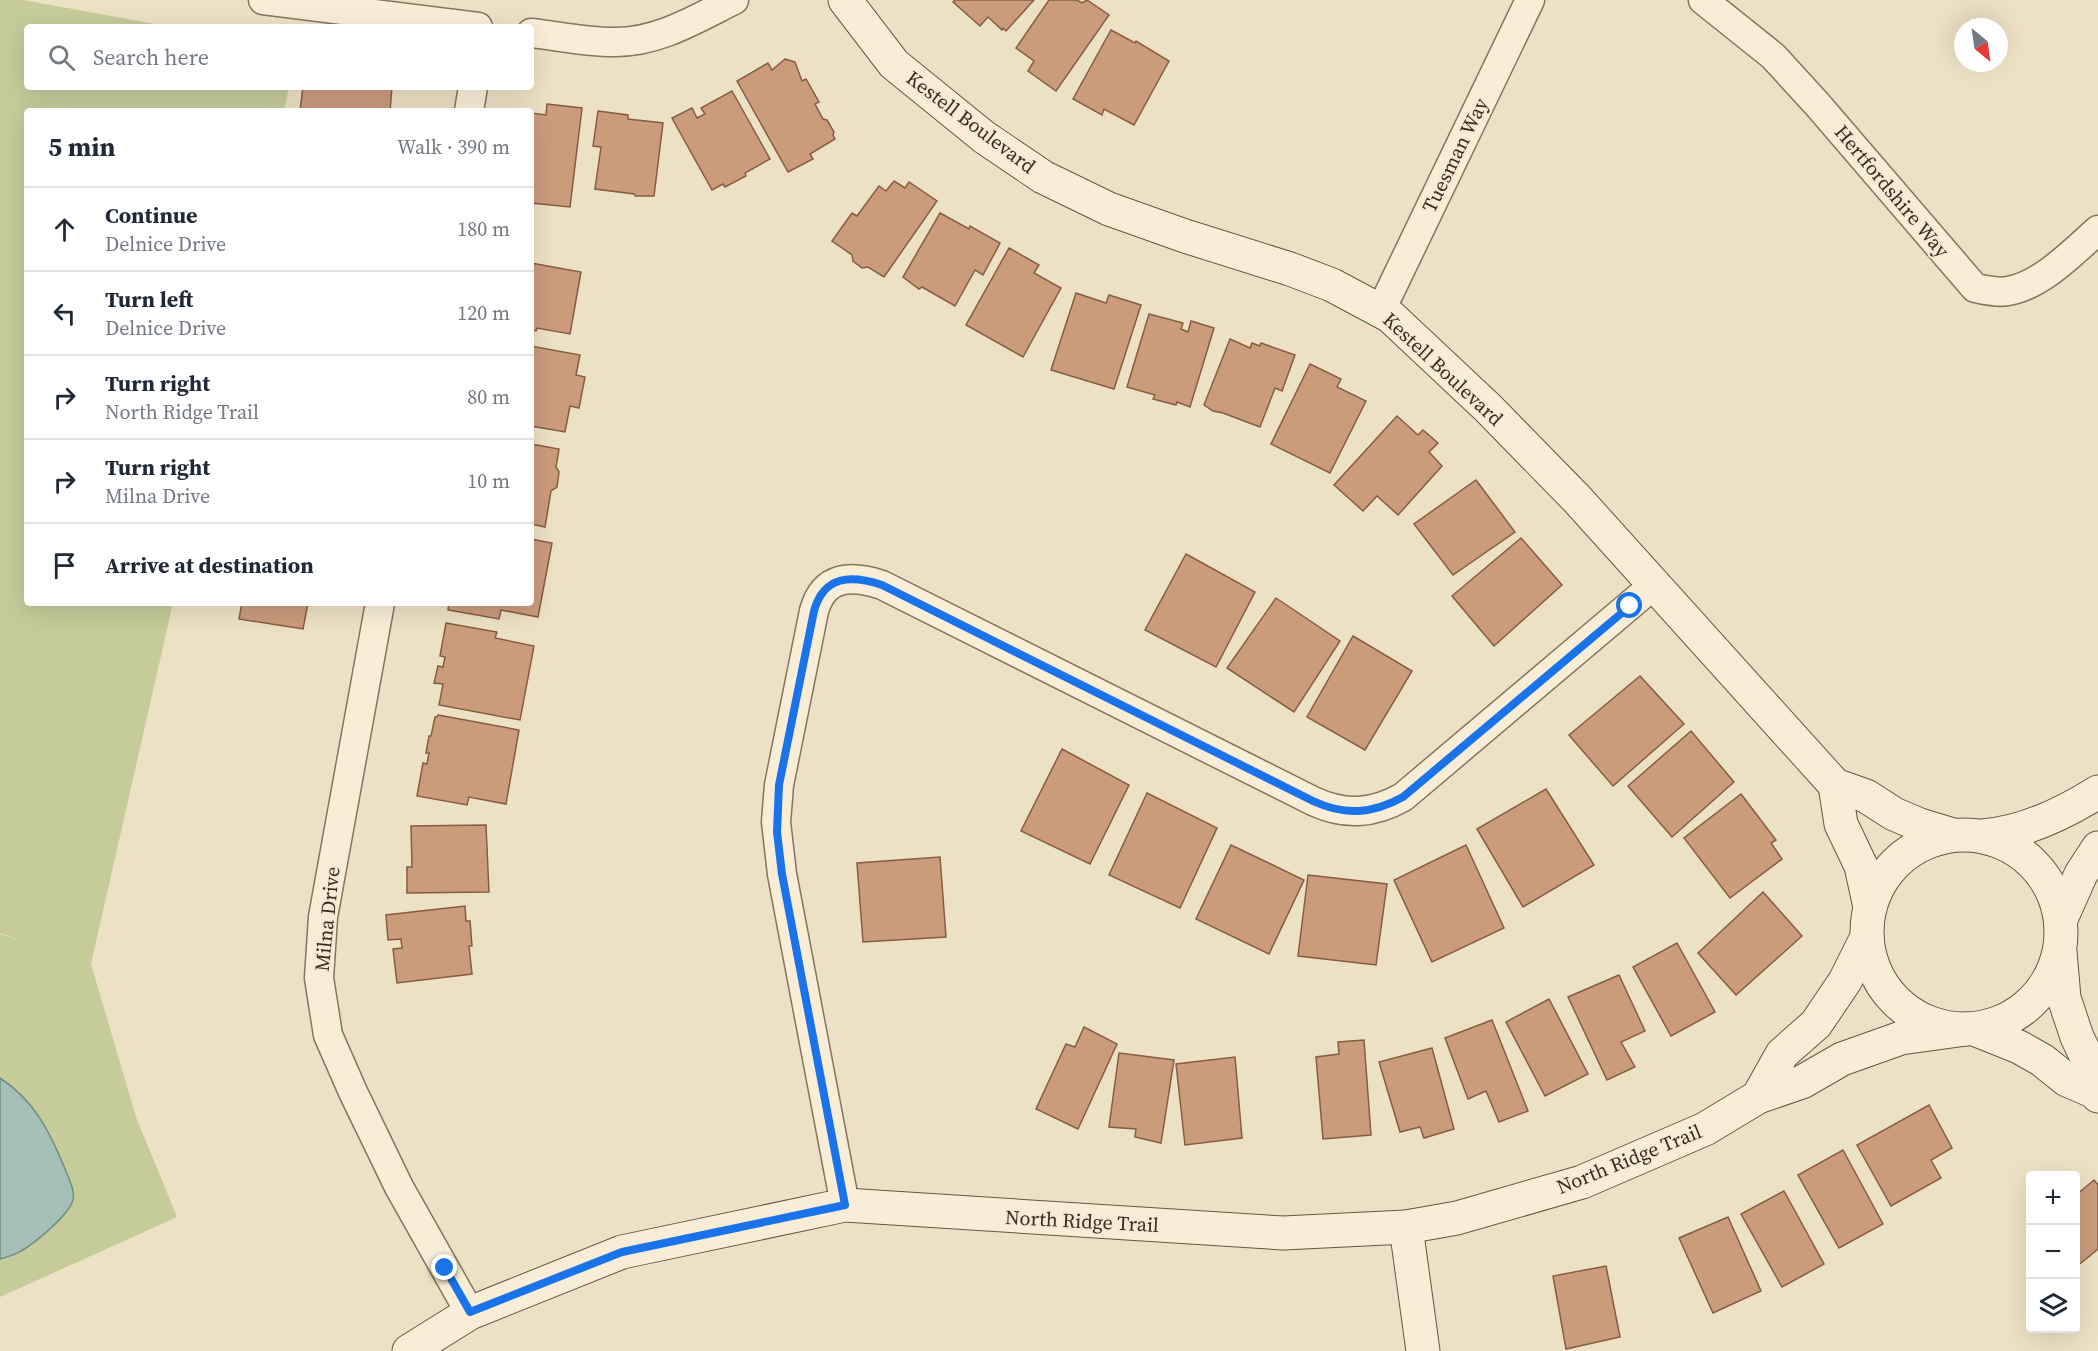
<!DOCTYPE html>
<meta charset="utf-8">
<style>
:root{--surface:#fff;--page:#f2f2f3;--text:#1f2937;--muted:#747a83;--line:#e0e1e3}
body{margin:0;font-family:"Source Serif 4",serif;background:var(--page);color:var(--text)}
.controls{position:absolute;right:18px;bottom:18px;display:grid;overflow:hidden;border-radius:6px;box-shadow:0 6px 24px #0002}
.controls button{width:54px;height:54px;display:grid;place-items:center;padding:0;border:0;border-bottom:2px solid var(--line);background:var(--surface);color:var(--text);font:30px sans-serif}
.compass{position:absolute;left:1954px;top:18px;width:54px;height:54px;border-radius:50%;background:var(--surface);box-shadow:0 6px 24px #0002;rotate:151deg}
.stop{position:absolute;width:18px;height:18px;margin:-14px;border:4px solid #1a73e8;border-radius:50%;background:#fff}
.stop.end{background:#1a73e8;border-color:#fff;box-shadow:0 2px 6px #0008}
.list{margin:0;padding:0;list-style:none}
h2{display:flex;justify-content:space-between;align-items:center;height:78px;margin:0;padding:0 24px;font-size:26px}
h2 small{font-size:20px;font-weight:400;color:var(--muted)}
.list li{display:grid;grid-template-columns:39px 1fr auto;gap:18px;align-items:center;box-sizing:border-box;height:84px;padding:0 24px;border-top:2px solid var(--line)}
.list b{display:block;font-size:22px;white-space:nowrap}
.list p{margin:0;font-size:20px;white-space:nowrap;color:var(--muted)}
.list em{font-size:20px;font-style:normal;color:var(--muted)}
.icon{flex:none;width:33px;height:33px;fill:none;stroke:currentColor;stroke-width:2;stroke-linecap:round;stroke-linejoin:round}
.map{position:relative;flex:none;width:2098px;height:1351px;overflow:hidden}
.search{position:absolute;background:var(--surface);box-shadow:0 6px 24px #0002;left:24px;top:24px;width:510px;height:66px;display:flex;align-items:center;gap:15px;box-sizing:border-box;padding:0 21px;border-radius:6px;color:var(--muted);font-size:22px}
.panel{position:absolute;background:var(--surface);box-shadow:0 6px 24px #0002;left:24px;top:108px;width:510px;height:498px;border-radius:6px}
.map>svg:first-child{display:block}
</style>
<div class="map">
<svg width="2098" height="1351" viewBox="0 0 2098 1351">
<rect width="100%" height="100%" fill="#ede1c5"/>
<path fill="#c5cb99" d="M0 0H23L172 27H27V87H289L284 111H27V603H173L91 964 136 1117 177 1217 0 1297V1259L19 1252 74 1198C72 1185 67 1174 62 1162 48 1128 32 1099 0 1078V934L24 942 0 933Z"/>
<path fill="#a6c0b9" stroke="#6d8f86" stroke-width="1.5" d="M0 1078C34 1100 50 1132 65 1169 69 1179 75 1190 73 1200 69 1215 35 1243 21 1251 15 1255 7 1257 0 1259Z"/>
<g fill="#ca9c7c" stroke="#865c42" stroke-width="1.5">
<polygon points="955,0 1034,0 1006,31 1003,28 1002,30 988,17 980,26 953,2"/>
<polygon points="1049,0 1077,0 1082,3 1087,0 1109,15 1056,91 1028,71 1034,61 1016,48"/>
<polygon points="1111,30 1135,43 1136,41 1169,61 1134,125 1104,109 1102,115 1073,99"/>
<polygon points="785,59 795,62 802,81 806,79 819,102 815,104 823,119 827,120 834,132 833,135 835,139 810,154 813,159 788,172 737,81 768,63 772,70"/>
<polygon points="303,87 392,87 390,111 300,111"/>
<polygon points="732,91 770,159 745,173 746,176 725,187 723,184 712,190 672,118 692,108 697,118 705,114 701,108"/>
<polygon points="547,104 582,108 570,207 531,203 531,113 546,115"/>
<polygon points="598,111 628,115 628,119 663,123 654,196 635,196 634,194 595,189 601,147 593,146"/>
<polygon points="894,181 905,188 909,182 937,201 884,277 868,267 862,268 853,261 852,255 832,241 852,213 857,216 879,186 886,191"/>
<polygon points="940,213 969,229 970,226 1000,243 983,275 975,270 955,306 922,287 919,289 903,277"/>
<polygon points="1009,248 1039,265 1034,273 1061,288 1023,357 966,325"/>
<polygon points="531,263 581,272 570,334 537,328 536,331 531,330"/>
<polygon points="1076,293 1106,303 1109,295 1141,305 1114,389 1051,370"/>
<polygon points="1149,314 1183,323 1181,329 1188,332 1191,321 1214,328 1190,407 1177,402 1176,405 1153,399 1155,395 1127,387"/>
<polygon points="1230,339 1250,348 1252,343 1260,346 1261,343 1295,355 1282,391 1275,388 1260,427 1223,413 1213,411 1204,405"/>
<polygon points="531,346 580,355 576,375 585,377 579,408 570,406 565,432 531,426"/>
<polygon points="1310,364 1341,379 1337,387 1366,401 1330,473 1271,444"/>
<polygon points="1397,416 1418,435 1423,430 1438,443 1429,452 1442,466 1398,515 1377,496 1363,511 1334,485"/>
<polygon points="531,444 559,449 556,467 559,472 557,487 551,491 545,527 531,524"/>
<polygon points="1476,480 1515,532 1453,575 1414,524"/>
<polygon points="1521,538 1562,585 1494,646 1452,596"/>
<polygon points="531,539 552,543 538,617 501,610 499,619 448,610 449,603 531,603"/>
<polygon points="1186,554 1255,592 1216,667 1145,630"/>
<polygon points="1276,598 1340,641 1294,712 1227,668"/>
<polygon points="242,603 308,603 303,629 239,619"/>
<polygon points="446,623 497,632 495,638 534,646 520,720 439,705 443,684 434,683 438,666 443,667 445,657 440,656"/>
<polygon points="1353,636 1412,671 1365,750 1307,717"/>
<polygon points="1640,676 1684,724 1613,786 1569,735"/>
<polygon points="438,715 519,730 506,804 469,797 467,805 417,796 423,763 427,764 429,753 426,753 429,736 431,736 435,717 437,717"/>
<polygon points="1691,731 1734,782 1672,837 1628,786"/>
<polygon points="1062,749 1129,785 1090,864 1021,831"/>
<polygon points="1546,789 1594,865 1523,907 1477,829"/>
<polygon points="1147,793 1217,828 1180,908 1109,875"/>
<polygon points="1741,794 1776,840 1771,843 1782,859 1730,898 1684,838"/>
<polygon points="486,825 489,892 407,893 407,867 412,867 411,826"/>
<polygon points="1231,845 1304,880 1269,954 1196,919"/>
<polygon points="1466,845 1504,928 1432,962 1394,880"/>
<polygon points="940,857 946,937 863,942 857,863"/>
<polygon points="1308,875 1387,884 1376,965 1298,956"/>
<polygon points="1763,892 1802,936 1736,995 1698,953"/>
<polygon points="465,906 466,921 470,921 472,946 469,946 472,974 397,983 393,949 402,948 401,939 388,940 386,915"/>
<polygon points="1677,943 1715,1012 1671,1036 1633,967"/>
<polygon points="1619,975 1645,1031 1621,1042 1635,1067 1607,1080 1568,997"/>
<polygon points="1549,999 1588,1074 1545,1096 1506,1022"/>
<polygon points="1492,1020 1528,1111 1499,1122 1486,1091 1468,1099 1445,1038"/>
<polygon points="1084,1027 1117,1044 1078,1129 1036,1109 1066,1044 1075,1047"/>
<polygon points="1364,1040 1371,1135 1323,1139 1316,1057 1339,1054 1338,1042"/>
<polygon points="1432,1048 1454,1129 1424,1138 1420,1127 1400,1132 1379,1062"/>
<polygon points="1119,1053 1174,1060 1161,1143 1135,1137 1136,1129 1109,1127"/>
<polygon points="1235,1057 1242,1138 1185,1145 1176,1064"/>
<polygon points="1929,1105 1952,1148 1931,1160 1941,1178 1891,1206 1857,1145"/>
<polygon points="1843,1150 1883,1224 1839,1248 1798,1175"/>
<polygon points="2094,1180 2098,1185 2098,1249 2076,1267 2076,1195"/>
<polygon points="1784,1191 1824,1264 1782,1287 1741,1214"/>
<polygon points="1728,1217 1761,1291 1713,1313 1679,1238"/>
<polygon points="1606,1266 1620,1337 1566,1349 1553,1276"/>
</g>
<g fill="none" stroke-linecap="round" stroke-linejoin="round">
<defs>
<g id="street">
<polyline points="263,0 478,27"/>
<path d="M1703 0 1773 56 1817 104 1975 288C1986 290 1998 293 2008 291 2042 285 2073 252 2098 230"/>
<path d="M531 33C558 36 586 42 613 42 657 43 696 19 734 0"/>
<polyline points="469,111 473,87"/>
<polyline points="1381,310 1530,0"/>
<polyline points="380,603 323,917 319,978 328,1035 353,1092 399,1187 470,1313"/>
<path d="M845 1205 782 874 776 822 779 785 814 611C824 575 851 575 882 585L1313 801C1345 816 1373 814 1403 797L1655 584"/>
</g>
<g id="secondary">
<polyline points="845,0 894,64 984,137 1043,177 1109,209 1185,236 1290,269 1332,285 1390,316 1488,408 1577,499 1835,785 1866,796 1894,814 1920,825 1953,835"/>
<polyline points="1835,785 1841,824 1861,866 1870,907"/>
<circle cx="1964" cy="932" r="97"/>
<path d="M1982 836C2024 833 2063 814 2098 792"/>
<polyline points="2061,919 2081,874 2098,848"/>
<polyline points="2060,952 2064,998 2077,1037 2090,1064 2095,1092"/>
<polyline points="1974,1029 2019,1047 2042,1060 2067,1080 2095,1092 2098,1096"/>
<polyline points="1758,1097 1782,1054 1816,1024 1845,981 1867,937"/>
<polyline points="1406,1227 1423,1351"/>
<polyline points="409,1351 470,1313 622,1252 845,1205 1283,1233 1406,1227 1457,1218 1582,1182 1705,1129 1758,1097 1802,1082 1842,1059 1901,1038 1966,1029"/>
</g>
</defs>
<use href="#street" stroke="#88735b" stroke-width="31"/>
<use href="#secondary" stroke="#69543f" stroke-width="35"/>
<use href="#street" stroke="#f8eed8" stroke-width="28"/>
<use href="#secondary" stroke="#f8eed8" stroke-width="33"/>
</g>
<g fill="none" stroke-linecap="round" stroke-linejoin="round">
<path stroke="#1a73e8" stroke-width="8" d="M445 1268 470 1312 622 1252 845 1205 782 874 777 832 779 785 814 611C824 575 851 575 882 585L1313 801C1345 816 1372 814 1403 797L1630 606"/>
</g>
<g text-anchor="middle" stroke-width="4.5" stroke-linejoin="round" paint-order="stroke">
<g font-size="20" fill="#382b1f" stroke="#f5ebd4">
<text transform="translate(971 122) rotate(37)" y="7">Kestell Boulevard</text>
<text transform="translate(1455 155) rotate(-64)" y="7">Tuesman Way</text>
<text transform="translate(1892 191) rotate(50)" y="7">Hertfordshire Way</text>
<text transform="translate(1443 369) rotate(43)" y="7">Kestell Boulevard</text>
<text transform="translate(327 919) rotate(-84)" y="7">Milna Drive</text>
<text transform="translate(1629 1159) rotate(-22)" y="7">North Ridge Trail</text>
<text transform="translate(1082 1221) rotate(3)" y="7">North Ridge Trail</text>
</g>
</g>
</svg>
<div class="controls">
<button>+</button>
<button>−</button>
<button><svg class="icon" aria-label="layers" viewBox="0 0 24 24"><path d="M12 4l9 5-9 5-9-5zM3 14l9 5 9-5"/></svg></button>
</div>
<svg class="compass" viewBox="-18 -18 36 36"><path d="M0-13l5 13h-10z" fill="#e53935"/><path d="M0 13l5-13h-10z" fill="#747a83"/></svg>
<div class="stop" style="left:1630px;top:606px"></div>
<div class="stop end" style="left:445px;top:1268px"></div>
<div class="search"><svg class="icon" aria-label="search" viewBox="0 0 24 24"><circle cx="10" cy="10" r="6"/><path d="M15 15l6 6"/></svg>Search here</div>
<section class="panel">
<h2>5 min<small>Walk · 390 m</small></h2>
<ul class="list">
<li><svg class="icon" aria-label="ahead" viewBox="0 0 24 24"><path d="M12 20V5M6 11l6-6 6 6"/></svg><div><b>Continue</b><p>Delnice Drive</p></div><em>180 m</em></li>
<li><svg class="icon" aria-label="left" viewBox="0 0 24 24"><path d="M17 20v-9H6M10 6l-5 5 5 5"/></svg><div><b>Turn left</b><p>Delnice Drive</p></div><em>120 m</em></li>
<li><svg class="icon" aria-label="right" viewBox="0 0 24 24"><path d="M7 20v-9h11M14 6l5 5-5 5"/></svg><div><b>Turn right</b><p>North Ridge Trail</p></div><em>80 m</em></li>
<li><svg class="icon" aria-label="right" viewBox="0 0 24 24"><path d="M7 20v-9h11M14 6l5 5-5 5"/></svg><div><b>Turn right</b><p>Milna Drive</p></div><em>10 m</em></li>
<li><svg class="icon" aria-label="arrive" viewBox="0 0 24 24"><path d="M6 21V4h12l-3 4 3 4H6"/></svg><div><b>Arrive at destination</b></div></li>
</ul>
</section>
</div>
